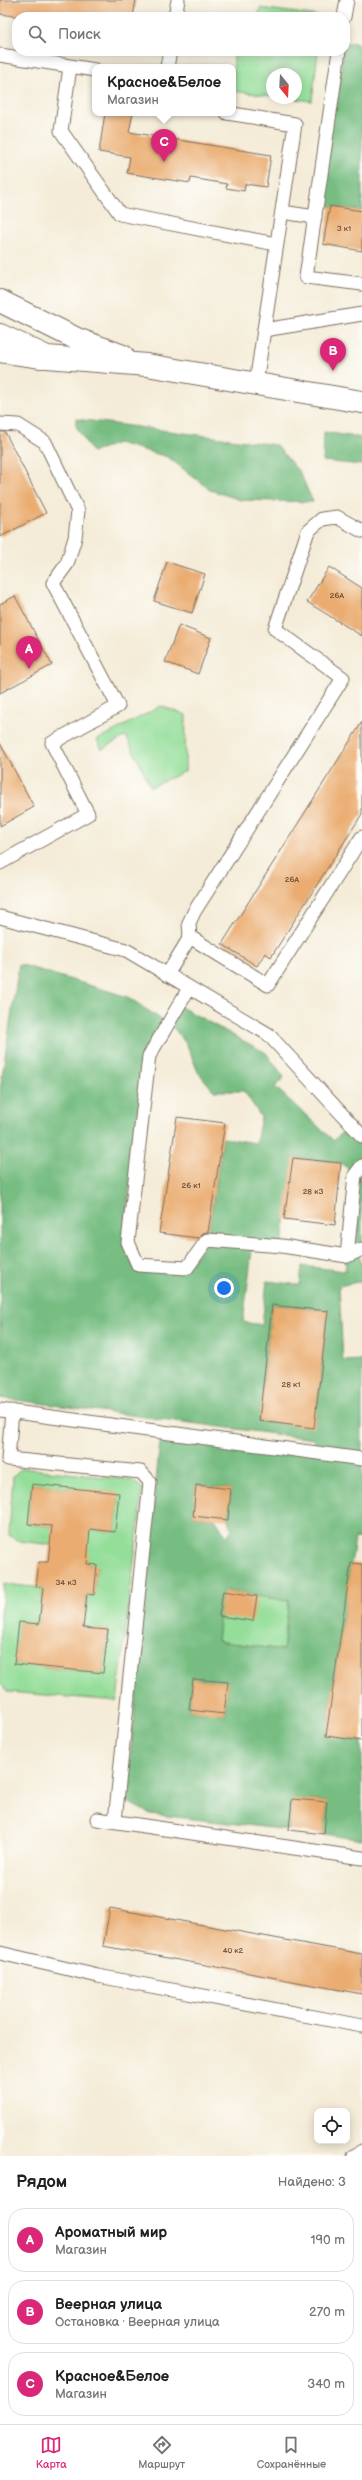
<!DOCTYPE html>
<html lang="ru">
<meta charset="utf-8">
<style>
:root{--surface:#fff;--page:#f2f2f2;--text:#202124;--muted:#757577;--line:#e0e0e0;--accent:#db2777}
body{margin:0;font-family:"Balsamiq Sans",sans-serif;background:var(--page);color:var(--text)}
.controls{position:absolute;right:12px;bottom:12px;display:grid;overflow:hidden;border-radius:8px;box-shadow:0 2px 10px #0003}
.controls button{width:36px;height:36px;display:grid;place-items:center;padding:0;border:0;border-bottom:1px solid var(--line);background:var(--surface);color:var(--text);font:20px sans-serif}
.compass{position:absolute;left:266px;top:68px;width:36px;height:36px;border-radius:50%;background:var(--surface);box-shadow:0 2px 10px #0003;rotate:162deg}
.you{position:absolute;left:224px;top:1288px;width:14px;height:14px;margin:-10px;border:3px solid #fff;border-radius:50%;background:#1a73e8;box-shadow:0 0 0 6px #1a73e833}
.badge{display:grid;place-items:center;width:26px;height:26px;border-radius:50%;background:var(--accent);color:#fff;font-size:13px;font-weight:700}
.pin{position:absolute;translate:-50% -33px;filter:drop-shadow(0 1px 2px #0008)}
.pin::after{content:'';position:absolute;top:21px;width:14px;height:12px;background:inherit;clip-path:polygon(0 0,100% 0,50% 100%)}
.popup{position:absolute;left:92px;top:64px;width:144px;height:52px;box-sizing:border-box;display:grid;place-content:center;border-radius:8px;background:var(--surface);filter:drop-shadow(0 1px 3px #0005);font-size:13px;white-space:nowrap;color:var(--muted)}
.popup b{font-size:15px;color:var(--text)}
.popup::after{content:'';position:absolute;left:50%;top:100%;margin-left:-8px;border:8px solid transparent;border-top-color:var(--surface)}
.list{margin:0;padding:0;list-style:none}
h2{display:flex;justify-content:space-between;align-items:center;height:52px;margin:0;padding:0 16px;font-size:17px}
h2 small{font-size:13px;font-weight:400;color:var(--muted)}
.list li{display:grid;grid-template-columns:26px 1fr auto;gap:12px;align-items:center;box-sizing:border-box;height:64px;margin:0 8px 8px;padding:0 8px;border:1px solid var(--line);border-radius:16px}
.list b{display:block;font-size:15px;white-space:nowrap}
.list p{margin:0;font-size:13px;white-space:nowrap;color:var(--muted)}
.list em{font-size:13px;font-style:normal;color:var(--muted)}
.icon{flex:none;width:22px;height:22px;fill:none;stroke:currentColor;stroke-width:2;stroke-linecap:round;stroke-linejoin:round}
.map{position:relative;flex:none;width:362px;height:2156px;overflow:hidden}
.search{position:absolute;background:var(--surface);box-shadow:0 2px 10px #0003;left:12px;right:12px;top:12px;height:44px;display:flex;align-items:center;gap:10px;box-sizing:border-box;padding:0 14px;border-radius:16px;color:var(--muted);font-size:15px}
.sheet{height:268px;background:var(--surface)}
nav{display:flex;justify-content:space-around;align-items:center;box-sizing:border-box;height:56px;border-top:1px solid var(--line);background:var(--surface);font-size:11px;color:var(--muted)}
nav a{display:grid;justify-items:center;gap:2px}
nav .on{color:var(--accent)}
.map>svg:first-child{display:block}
</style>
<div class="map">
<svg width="362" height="2156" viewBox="0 0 362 2156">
<rect width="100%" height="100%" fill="#fdfcf7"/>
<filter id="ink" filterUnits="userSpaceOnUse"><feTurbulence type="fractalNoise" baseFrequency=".025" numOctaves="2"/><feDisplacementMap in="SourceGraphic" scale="8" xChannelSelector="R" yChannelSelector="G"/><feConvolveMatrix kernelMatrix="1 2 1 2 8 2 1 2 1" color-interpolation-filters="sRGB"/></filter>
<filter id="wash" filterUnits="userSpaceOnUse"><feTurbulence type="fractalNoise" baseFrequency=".012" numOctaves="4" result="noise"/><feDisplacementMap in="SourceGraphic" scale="16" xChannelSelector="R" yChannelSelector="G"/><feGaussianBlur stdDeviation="0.9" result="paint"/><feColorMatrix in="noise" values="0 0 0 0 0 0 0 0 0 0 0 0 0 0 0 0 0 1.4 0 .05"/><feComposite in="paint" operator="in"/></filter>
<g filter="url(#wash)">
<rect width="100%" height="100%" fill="#f4ecd8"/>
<g fill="#94de9a" stroke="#68845c">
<polygon points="260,8 327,17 258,17"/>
<polygon points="234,51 318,51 312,101 286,98 296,98 296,74 272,74 272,96 233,91"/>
<polygon points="161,706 186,715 185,771 151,787 126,736 102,749 97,740"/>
<polygon points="22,1468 131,1480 143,1489 117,1701 8,1692 0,1683 0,1624 4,1584 43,1588 39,1624 19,1622 15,1664 103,1673 108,1631 79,1627 85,1614 87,1594 94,1595 97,1566 87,1564 85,1528 115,1532 119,1494 32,1484 28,1524 57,1527 55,1545 18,1541 9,1535 13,1476"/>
<polygon points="257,1596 289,1601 283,1650 217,1641 219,1616"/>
</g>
<g fill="#77bd82" stroke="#597450" fill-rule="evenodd">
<polygon points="345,42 362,44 362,211 330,206 319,190"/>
<polygon points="76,419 276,445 300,473 313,502 241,500 210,490 168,457 118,443 92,452 76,426"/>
<polygon points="324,432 362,438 362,465 323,461"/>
<path d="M19 964 128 997 165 1022 145 1054 123 1243 136 1272 138 1265 187 1268 207 1240 223 1138 256 1143 261 1117 244 1091H214L198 1072 187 1045 170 1023 179 1006 266 1053 284 1077 275 1087 334 1141 350 1123 362 1136V1249L358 1251 362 1266V1281L339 1286 343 1361 362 1360V1539L355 1538 326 1735 362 1741V1840L324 1834 327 1802 293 1799 289 1830 150 1814 126 1801 159 1450 162 1432 319 1452 313 1439 0 1398V1090ZM293 1158 341 1163 355 1175 345 1271 302 1266 300 1285 267 1281 262 1325 243 1322 253 1243 282 1246ZM272 1305 328 1311 314 1427 259 1421ZM197 1485 231 1489 228 1520 232 1529 227 1537 215 1519 193 1516ZM223 1591 289 1601 283 1650 217 1641ZM193 1679 228 1683 224 1714 189 1710Z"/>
</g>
<g id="blocks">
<g fill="#eaac6f">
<polygon points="0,0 136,0 133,17 22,17 0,14"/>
<polygon points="105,113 133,113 129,132 271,155 266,187 245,184 244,191 226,188 227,184 191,178 190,183 127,173 130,157 99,152"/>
<polygon points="330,206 362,211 362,251 323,244"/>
<polygon points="0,432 5,432 46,513 0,537"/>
<polygon points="167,562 205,574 192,613 154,601"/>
<polygon points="329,567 362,588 362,636 307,602"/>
<polygon points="15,596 52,665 0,693 0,604"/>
<polygon points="179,625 211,638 198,674 165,662"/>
<polygon points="362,722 362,814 271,957 265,953 257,966 222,944"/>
<polygon points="0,743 34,807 0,826"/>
<polygon points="177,1117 225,1123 208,1232 203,1233 198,1238 159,1233"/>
<polygon points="293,1158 341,1163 335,1225 284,1219"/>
<polygon points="272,1305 328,1311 314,1428 259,1421"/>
<polygon points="32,1484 119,1493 115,1532 90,1529 87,1564 97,1565 94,1595 87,1594 83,1628 108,1630 103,1673 14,1664 19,1622 39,1624 43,1588 36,1587 39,1562 48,1562 52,1526 28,1524"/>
<polygon points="196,1485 231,1489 228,1520 193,1516"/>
<polygon points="351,1563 362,1564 362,1741 326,1736"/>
<polygon points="223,1591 257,1596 253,1621 219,1616"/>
<polygon points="193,1679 228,1682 224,1714 189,1710"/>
<polygon points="292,1799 327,1802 324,1834 289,1830"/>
<polygon points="110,1908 362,1954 362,1994 103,1946"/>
</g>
</g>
</g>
<g filter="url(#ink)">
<use href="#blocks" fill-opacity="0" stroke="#7c6e5f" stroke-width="1"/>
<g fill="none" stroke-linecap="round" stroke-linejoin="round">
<defs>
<g id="lane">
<polyline points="175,17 178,0"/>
<polyline points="344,17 347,0"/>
<polyline points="339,51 306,277 362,284"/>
<polyline points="0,55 95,70"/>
<polyline points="70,67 61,131 120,214 276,244"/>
<polyline points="167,67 170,51"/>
<polyline points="227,113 295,124 256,383"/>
<polyline points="282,212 315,217"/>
<polyline points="264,330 362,314"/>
<polyline points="0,424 18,425 45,442 78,511 75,538 67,564 53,583 118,706 52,743 88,814 0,863"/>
<polyline points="0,917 126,950 268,1034 362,1136"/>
<polyline points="190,937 268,985 362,837"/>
<polyline points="167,975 190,937 189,923 194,912 343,678 275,629 308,531 322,519 337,517 362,531"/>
<polyline points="189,988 149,1056 128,1242 138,1265 187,1268 207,1240 282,1246 347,1256 362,1249"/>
<polyline points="347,1256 355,1175 362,1166"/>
<polyline points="0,1410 362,1459"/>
<polyline points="12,1411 8,1459 141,1472 150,1482 115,1821"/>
<polyline points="97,1819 362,1858"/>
<polyline points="0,1953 98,1976 362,2026"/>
<polyline points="354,2156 362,2151"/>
</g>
<polyline id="street" points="0,351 42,357"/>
<g id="secondary">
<polyline points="0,301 77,339 123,356"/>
<polyline points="0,335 47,357 147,365 362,402"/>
</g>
</defs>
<use href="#lane" stroke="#7c6e5f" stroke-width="15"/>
<use href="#street" stroke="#7c6e5f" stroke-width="24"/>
<use href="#secondary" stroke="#7c6e5f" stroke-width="24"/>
<use href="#lane" stroke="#fff" stroke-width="13"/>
<use href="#street" stroke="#fff" stroke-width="22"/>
<use href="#secondary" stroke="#fff" stroke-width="22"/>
</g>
</g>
<g text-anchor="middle" stroke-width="3.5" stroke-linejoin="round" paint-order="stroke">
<g font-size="8" fill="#674a32">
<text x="344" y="231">3 к1</text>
<text x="337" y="598">26А</text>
<text x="292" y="882">26А</text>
<text x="191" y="1188">26 к1</text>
<text x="313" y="1194">28 к3</text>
<text x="291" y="1387">28 к1</text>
<text x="66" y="1585">34 к3</text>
<text x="233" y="1953">40 к2</text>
</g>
</g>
</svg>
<div class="controls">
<button><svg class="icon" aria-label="locate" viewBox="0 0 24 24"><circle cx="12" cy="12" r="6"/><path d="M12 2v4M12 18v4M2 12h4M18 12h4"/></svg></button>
</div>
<svg class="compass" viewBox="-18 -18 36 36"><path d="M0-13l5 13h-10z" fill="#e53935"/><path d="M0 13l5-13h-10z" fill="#757577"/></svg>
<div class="you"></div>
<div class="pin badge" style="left:29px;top:669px">A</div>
<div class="pin badge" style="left:333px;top:371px">B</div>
<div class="pin badge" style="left:164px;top:162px">C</div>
<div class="popup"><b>Красное&amp;Белое</b>Магазин</div>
<div class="search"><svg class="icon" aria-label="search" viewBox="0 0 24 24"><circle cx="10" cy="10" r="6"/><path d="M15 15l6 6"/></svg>Поиск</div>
</div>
<section class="sheet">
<h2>Рядом<small>Найдено: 3</small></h2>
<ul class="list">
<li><span class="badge">A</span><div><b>Ароматный мир</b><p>Магазин</p></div><em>190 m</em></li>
<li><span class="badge">B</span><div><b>Веерная улица</b><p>Остановка · Веерная улица</p></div><em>270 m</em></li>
<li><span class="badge">C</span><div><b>Красное&amp;Белое</b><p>Магазин</p></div><em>340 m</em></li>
</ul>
</section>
<nav>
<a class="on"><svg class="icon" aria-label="map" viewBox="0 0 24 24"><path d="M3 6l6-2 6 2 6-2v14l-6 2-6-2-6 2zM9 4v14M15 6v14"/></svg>Карта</a>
<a><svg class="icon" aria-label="directions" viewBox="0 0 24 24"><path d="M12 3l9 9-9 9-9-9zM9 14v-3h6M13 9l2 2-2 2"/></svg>Маршрут</a>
<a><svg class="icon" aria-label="saved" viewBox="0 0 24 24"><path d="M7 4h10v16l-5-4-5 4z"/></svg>Сохранённые</a>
</nav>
